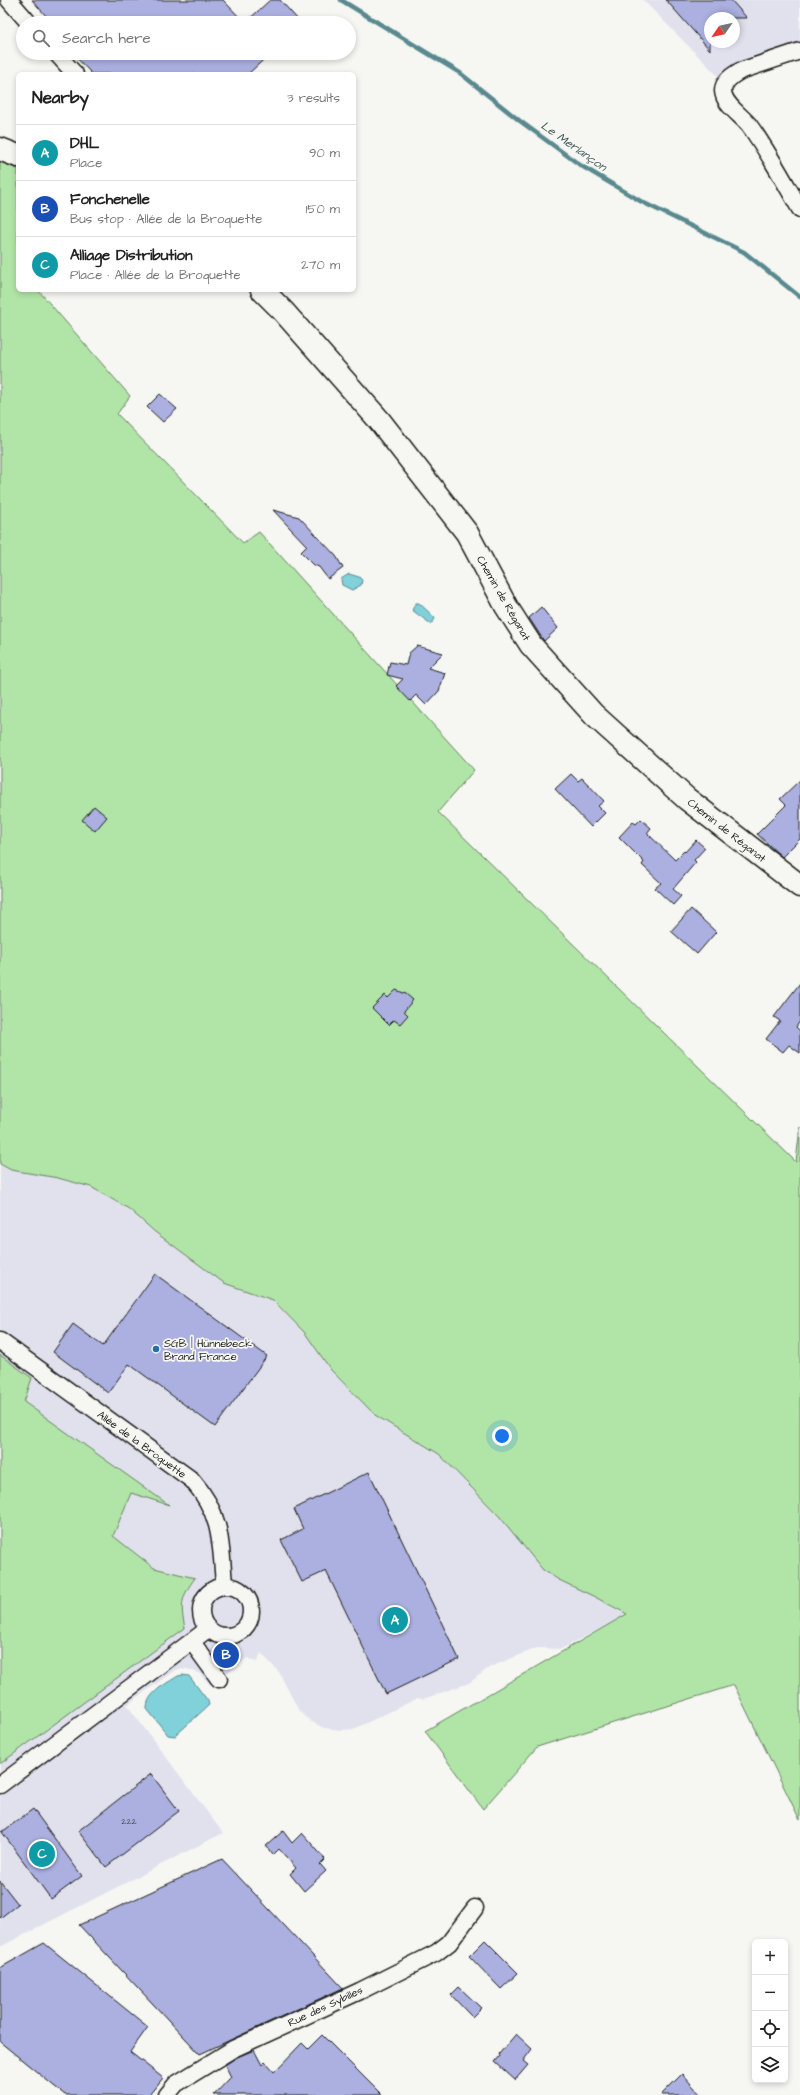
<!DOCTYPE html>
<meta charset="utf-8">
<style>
:root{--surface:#fff;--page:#f6f6f6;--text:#222;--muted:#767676;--line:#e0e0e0;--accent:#1f6fb2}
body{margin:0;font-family:"Architects Daughter",sans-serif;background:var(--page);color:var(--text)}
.controls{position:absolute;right:12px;bottom:12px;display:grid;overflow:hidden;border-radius:6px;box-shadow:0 2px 6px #0003}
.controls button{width:36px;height:36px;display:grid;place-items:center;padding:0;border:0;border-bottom:1px solid var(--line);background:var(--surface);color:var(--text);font:20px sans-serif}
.compass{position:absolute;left:704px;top:12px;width:36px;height:36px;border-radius:50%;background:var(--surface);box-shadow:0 2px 6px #0003;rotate:236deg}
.you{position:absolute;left:502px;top:1436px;width:14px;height:14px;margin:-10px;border:3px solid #fff;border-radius:50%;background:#1a73e8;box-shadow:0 0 0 6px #1a73e833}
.badge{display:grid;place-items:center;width:26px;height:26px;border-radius:50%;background:var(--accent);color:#fff;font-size:13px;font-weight:700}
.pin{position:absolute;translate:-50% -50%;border:2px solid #fff;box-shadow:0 1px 4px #0006}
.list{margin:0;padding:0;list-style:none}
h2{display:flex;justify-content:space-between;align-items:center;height:52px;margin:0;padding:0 16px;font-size:17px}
h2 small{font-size:13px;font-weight:400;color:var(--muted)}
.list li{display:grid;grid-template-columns:26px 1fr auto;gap:12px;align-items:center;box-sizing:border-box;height:56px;padding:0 16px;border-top:1px solid var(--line)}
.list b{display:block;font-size:15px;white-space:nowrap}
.list p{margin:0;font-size:13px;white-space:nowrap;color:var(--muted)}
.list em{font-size:13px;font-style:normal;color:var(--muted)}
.icon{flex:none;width:22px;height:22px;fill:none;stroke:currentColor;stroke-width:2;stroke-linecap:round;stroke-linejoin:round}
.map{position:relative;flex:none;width:800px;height:2095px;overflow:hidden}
.search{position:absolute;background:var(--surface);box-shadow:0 2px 6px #0003;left:16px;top:16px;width:340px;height:44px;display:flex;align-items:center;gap:10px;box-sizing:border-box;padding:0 14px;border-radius:22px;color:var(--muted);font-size:15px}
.panel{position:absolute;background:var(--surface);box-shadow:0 2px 6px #0003;left:16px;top:72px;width:340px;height:220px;border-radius:6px}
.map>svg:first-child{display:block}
</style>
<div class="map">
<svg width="800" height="2095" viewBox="0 0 800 2095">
<rect width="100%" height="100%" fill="#f6f6f2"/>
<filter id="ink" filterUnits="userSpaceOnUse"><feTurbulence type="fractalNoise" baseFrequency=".025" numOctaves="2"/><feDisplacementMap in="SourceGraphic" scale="8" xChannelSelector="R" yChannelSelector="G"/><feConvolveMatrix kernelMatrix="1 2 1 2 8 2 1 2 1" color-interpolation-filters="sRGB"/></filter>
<g filter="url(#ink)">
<g fill="#e0e1ed" fill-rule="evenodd">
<path d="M643 0H800V45L718 76ZM710 18H734V42H710Z"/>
<polygon points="0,1164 11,1170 58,1178 91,1187 129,1209 155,1232 224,1283 273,1300 305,1333 331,1370 375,1415 439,1454 500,1517 543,1570 559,1580 593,1596 627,1615 561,1649 537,1648 490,1667 469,1683 423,1699 418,1698 354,1729 341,1730 324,1728 310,1721 298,1709 279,1672 261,1653 257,1662 247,1658 210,1685 199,1673 187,1669 175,1670 127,1705 223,1833 0,1947"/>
</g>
<g fill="#b1e5a7" stroke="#668062">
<polygon points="0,162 18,169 18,290 38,290 130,396 117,414 243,543 259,532 474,770 438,812 796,1162 800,1127 800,1820 734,1685 537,1747 483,1809 425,1731 627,1614 593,1596 559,1580 543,1570 500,1517 439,1454 375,1415 331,1370 305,1333 273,1300 224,1283 155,1232 129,1209 91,1187 58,1178 11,1170 0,1164"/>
<path d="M0 1355 32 1378 24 1402 169 1505 131 1493 113 1536 154 1568 195 1578C181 1597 180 1605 185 1628L0 1764Z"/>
</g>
<g fill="#80d1da" stroke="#58898e">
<polygon points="349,574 359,577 362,580 361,585 352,590 342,585 341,579"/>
<polygon points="416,603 419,603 434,617 435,619 431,624 412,610"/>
<path d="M183 1675 189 1676 208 1701 209 1705 175 1736 168 1735 147 1709C146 1693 166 1684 178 1676Z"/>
</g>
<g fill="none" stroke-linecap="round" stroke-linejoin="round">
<polyline stroke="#58898e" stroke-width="4.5" points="341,0 460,73 520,121 580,165 642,202 744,252 800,297"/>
</g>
<g fill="#abb0e1" stroke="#1c1c1c">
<polygon points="32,0 223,0 245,23 270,0 280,0 301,23 41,23 47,17"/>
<polygon points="666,0 731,0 747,18 710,18 710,50"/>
<polygon points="72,53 271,53 248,74 92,74"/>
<polygon points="160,394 177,409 163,422 147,407"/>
<polygon points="273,510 299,517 336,556 343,568 328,579 319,567 314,565 301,552 307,546"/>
<polygon points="541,607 558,628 544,641 529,618"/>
<polygon points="417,646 443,653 428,668 445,673 439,691 426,705 416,695 410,701 396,686 403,679 387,675 390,662 406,665 409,653"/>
<polygon points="571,774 578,781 582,778 604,801 598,806 605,813 591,827 555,789"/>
<polygon points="800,780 800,839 782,857 757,834 786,805 780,799"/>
<polygon points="94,806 107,817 95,831 82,820"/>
<polygon points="641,819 651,828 647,833 675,860 684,851 685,852 696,840 705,848 694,860 696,862 673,889 681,896 673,905 655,888 661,883 642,865 644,862 619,837 633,822 636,824"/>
<polygon points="691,909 716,932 697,954 671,931"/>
<polygon points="800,983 800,1021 796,1027 800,1031 800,1053 789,1045 783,1052 766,1039 780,1021 774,1017"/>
<polygon points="396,990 406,994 413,1000 404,1011 408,1015 400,1024 394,1020 389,1025 372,1008 385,995 388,998"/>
<polygon points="155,1274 267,1356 215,1427 129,1364 108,1393 53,1352 73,1324 103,1346"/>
<polygon points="369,1472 459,1659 386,1694 326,1571 302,1582 281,1540 303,1529 294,1509"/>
<polygon points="151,1774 179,1811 106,1867 78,1831"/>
<polygon points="33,1809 82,1876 51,1899 2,1832"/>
<polygon points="283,1831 292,1843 302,1833 325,1859 320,1864 326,1871 304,1891 290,1874 296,1868 279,1849 273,1855 266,1846"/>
<polygon points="222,1859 343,1988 200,2054 79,1925"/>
<polygon points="0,1881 18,1904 0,1918"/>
<polygon points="485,1940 518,1973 501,1989 469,1956"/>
<polygon points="44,1943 148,2027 130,2052 163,2078 149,2095 65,2095 0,2042 0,1968"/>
<polygon points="459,1987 481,2008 472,2017 451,1995"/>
<polygon points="516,2034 532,2049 523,2061 528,2065 515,2080 495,2062 500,2056 499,2054"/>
<polygon points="322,2035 382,2095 214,2095 231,2077 225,2065 237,2057 254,2050 262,2065 265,2062 274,2072 302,2043 308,2049"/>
<polygon points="682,2074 701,2095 661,2095"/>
</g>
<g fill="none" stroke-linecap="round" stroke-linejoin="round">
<defs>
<g id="street">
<polyline points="9,0 29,23"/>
<path d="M800 51 740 71C733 75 723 81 723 91 724 105 741 115 749 125 768 151 784 181 800 209"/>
<polyline points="56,53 75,74"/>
<path d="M0 1341 192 1480C222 1514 221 1543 224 1586"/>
<circle cx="226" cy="1611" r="25"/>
<polyline points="192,1642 219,1679"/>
<polyline points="0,1785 208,1629"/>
<polyline points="167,2095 176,2084 233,2049 360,1991 436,1953 449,1943 475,1908"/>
</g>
<g id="secondary">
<polyline points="0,149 18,156"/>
<polyline points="262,290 283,311 379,420 467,533 506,606 531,645 594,715 687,799 800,886"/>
</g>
</defs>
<use href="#street" stroke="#1c1c1c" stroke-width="19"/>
<use href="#secondary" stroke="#1c1c1c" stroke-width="25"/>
<use href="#street" stroke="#f6f6f2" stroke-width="16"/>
<use href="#secondary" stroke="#f6f6f2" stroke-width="22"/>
</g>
</g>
<circle fill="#1f6fb2" stroke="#f6f6f2" stroke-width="1.5" cx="156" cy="1349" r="4"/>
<g text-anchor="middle" stroke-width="3.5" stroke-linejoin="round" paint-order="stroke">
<g font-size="9" fill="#40414d">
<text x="129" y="1824">222</text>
</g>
<g font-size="11" fill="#1c1c1c" stroke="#f6f6f2">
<text transform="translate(504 598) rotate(60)" y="4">Chemin de Réganat</text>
<text transform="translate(727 830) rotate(38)" y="4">Chemin de Réganat</text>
<text transform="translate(142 1444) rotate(36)" y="4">Allée de la Broquette</text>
<text transform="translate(325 2006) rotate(-25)" y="4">Rue des Sybilles</text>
</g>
<g font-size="11" fill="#1c1c1c" stroke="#f6f6f2" text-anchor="start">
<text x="164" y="1347">SGB | Hünnebeck<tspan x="164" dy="13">Brand France</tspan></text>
</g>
<g font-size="12" font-style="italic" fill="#3f5b5e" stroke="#f6f6f2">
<text transform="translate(574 146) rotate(35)" y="4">Le Merlançon</text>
</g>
</g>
</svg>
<div class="controls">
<button>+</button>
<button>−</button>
<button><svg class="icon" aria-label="locate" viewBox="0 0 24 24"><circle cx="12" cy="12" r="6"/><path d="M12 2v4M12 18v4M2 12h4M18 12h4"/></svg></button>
<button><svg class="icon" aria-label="layers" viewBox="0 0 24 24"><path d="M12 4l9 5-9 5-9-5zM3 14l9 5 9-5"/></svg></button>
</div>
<svg class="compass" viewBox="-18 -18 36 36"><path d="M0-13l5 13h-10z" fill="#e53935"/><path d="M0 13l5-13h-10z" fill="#767676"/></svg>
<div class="you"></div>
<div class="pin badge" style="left:395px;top:1620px;background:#0f9aa8">A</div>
<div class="pin badge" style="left:226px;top:1655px;background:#1a4fb4">B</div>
<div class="pin badge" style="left:42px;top:1854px;background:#0f9aa8">C</div>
<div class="search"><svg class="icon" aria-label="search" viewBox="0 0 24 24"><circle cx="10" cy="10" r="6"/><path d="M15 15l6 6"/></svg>Search here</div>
<section class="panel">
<h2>Nearby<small>3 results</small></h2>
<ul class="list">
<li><span class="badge" style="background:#0f9aa8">A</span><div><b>DHL</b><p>Place</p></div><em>90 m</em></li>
<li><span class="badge" style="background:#1a4fb4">B</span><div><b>Fonchenelle</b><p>Bus stop · Allée de la Broquette</p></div><em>150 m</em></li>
<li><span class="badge" style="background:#0f9aa8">C</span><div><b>Alliage Distribution</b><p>Place · Allée de la Broquette</p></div><em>270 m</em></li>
</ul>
</section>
</div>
